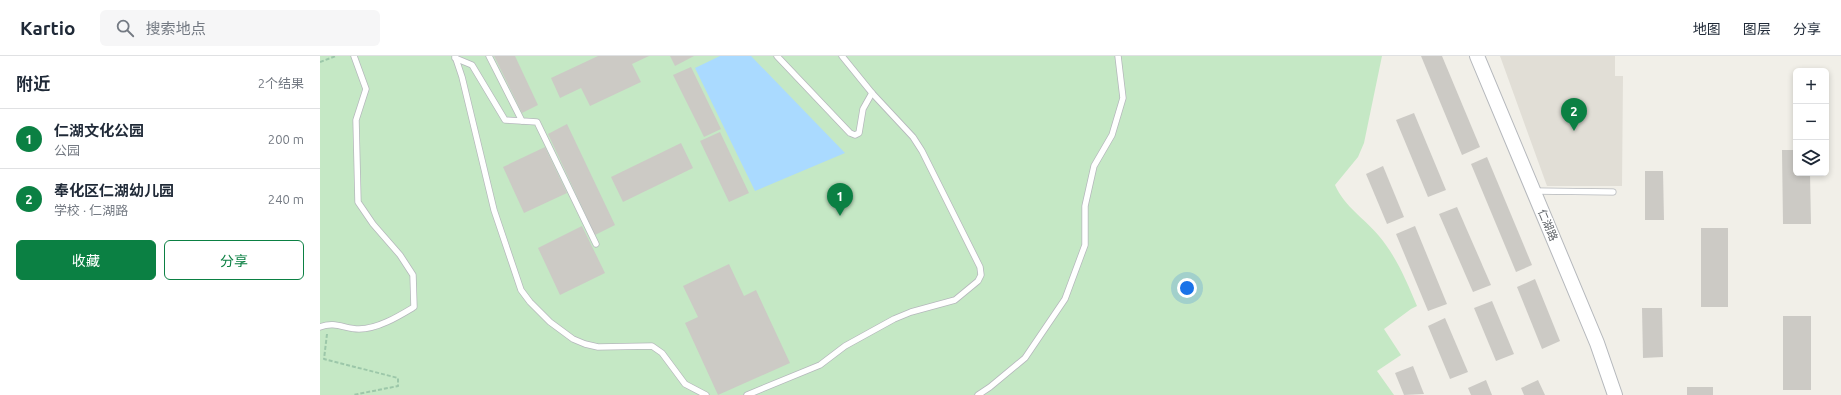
<!DOCTYPE html>
<html lang="zh">
<meta charset="utf-8">
<style>
:root{--surface:#fff;--page:#f6f6f7;--text:#1f2937;--muted:#747a83;--line:#e0e1e3;--accent:#0b8043}
body{margin:0;font-family:Ubuntu,"Noto Sans SC",sans-serif;background:var(--page);color:var(--text)}
.controls{position:absolute;right:12px;top:12px;display:grid;overflow:hidden;border-radius:6px;box-shadow:0 2px 6px #0003}
.controls button{width:36px;height:36px;display:grid;place-items:center;padding:0;border:0;border-bottom:1px solid var(--line);background:var(--surface);color:var(--text);font:20px sans-serif}
.you{position:absolute;left:867px;top:232px;width:14px;height:14px;margin:-10px;border:3px solid #fff;border-radius:50%;background:#1a73e8;box-shadow:0 0 0 6px #1a73e833}
.badge{display:grid;place-items:center;width:26px;height:26px;border-radius:50%;background:var(--accent);color:#fff;font-size:13px;font-weight:700}
.pin{position:absolute;translate:-50% -33px;filter:drop-shadow(0 1px 2px #0008)}
.pin::after{content:'';position:absolute;top:21px;width:14px;height:12px;background:inherit;clip-path:polygon(0 0,100% 0,50% 100%)}
.list{margin:0;padding:0;list-style:none}
h2{display:flex;justify-content:space-between;align-items:center;height:52px;margin:0;padding:0 16px;font-size:17px}
h2 small{font-size:13px;font-weight:400;color:var(--muted)}
.list li{display:grid;grid-template-columns:26px 1fr auto;gap:12px;align-items:center;box-sizing:border-box;height:60px;padding:0 16px;border-top:1px solid var(--line)}
.list b{display:block;font-size:15px;white-space:nowrap}
.list p{margin:0;font-size:13px;white-space:nowrap;color:var(--muted)}
.list em{font-size:13px;font-style:normal;color:var(--muted)}
.actions{display:flex;gap:8px;padding:12px 16px}
.actions a{flex:1;padding:9px 0;border:1px solid var(--accent);border-radius:6px;text-align:center;font-size:14px;color:var(--accent)}
.actions .main{background:var(--accent);color:#fff}
.icon{flex:none;width:22px;height:22px;fill:none;stroke:currentColor;stroke-width:2;stroke-linecap:round;stroke-linejoin:round}
.map{position:relative;flex:none;width:1521px;height:339px;overflow:hidden}
header{display:flex;align-items:center;gap:24px;box-sizing:border-box;height:56px;padding:0 20px;background:var(--surface);border-bottom:1px solid var(--line)}
header strong{font-size:19px}
nav{display:flex;gap:22px;margin-inline-start:auto;font-size:14px}
.search{width:280px;height:36px;background:var(--page);display:flex;align-items:center;gap:10px;box-sizing:border-box;padding:0 14px;border-radius:6px;color:var(--muted);font-size:15px}
main{display:flex}
aside{flex:1;background:var(--surface)}
.map>svg:first-child{display:block}
</style>
<header>
<strong>Kartio</strong>
<div class="search"><svg class="icon" aria-label="search" viewBox="0 0 24 24"><circle cx="10" cy="10" r="6"/><path d="M15 15l6 6"/></svg>搜索地点</div>
<nav><a>地图</a><a>图层</a><a>分享</a></nav>
</header>
<main>
<aside>
<h2>附近<small>2个结果</small></h2>
<ul class="list">
<li><span class="badge">1</span><div><b>仁湖文化公园</b><p>公园</p></div><em>200 m</em></li>
<li><span class="badge">2</span><div><b>奉化区仁湖幼儿园</b><p>学校 · 仁湖路</p></div><em>240 m</em></li>
</ul>
<div class="actions"><a class="main">收藏</a><a>分享</a></div>
</aside>
<div class="map">
<svg width="1521" height="339" viewBox="0 0 1521 339">
<rect width="100%" height="100%" fill="#f1efe8"/>
<polygon fill="#e1ded6" points="1180,0 1295,0 1295,20 1303,20 1302,130 1227,130"/>
<path fill="#c5e8c5" d="M0 0H1062L1044 87 1038 101 1015 129C1024 150 1045 163 1059 180 1076 200 1087 226 1097 250L1091 253 1064 273 1081 299 1057 315 1074 339H0Z"/>
<polygon fill="#aadaff" points="400,0 431,0 525,97 435,135 375,12"/>
<g fill="#cccac5">
<polygon points="174,0 195,0 218,49 202,57"/>
<polygon points="278,0 329,0 312,8 321,26 270,50 261,32 240,42 231,22"/>
<polygon points="350,0 374,0 355,10"/>
<polygon points="1101,0 1122,0 1160,91 1142,99"/>
<polygon points="371,11 401,73 384,81 353,19"/>
<polygon points="1094,57 1126,134 1108,141 1076,64"/>
<polygon points="247,68 295,169 275,179 228,78"/>
<polygon points="400,76 429,137 409,146 380,85"/>
<polygon points="361,87 373,112 303,146 291,121"/>
<polygon points="225,91 247,137 204,157 183,111"/>
<polygon points="1462,94 1476,94 1476,117 1490,117 1491,168 1463,168"/>
<polygon points="1167,101 1212,209 1196,216 1151,108"/>
<polygon points="1063,110 1084,161 1067,168 1046,118"/>
<polygon points="1325,115 1343,115 1344,164 1325,164"/>
<polygon points="1137,151 1171,229 1153,236 1119,158"/>
<polygon points="262,170 285,217 240,239 218,192"/>
<polygon points="1095,170 1127,248 1108,255 1076,178"/>
<rect x="1381" y="172" width="27" height="79"/>
<polygon points="409,208 424,240 436,234 470,307 398,339 365,267 378,261 363,230"/>
<polygon points="1215,223 1240,285 1222,293 1197,231"/>
<polygon points="1172,245 1194,298 1176,305 1154,252"/>
<polygon points="1322,252 1342,252 1343,301 1323,302"/>
<rect x="1463" y="260" width="28" height="74"/>
<polygon points="1125,262 1148,316 1130,323 1108,270"/>
<polygon points="1093,310 1104,338 1084,339 1075,317"/>
<polygon points="1166,324 1172,339 1151,339 1148,332"/>
<polygon points="1218,324 1225,339 1204,339 1201,332"/>
<rect x="1367" y="331" width="26" height="8"/>
</g>
<g fill="none" stroke-linecap="round" stroke-linejoin="round">
<defs>
<g id="service">
<polyline points="135,0 142,21 174,154 201,234 210,246 230,266 253,283 265,288 278,291 332,290 342,297 365,328 386,339"/>
<polyline points="169,0 202,65 217,66 276,188"/>
<polyline points="457,0 530,77 535,79 539,77 543,53 552,37"/>
<polyline points="135,2 152,9 185,64 202,65"/>
<polyline points="1215,135 1293,136"/>
<path d="M0 271C15 265 25 273 39 273 58 273 79 260 94 251L93 219 80 199 53 168 38 146 36 64 46 33 34 0"/>
<polyline points="427,339 500,309 525,290 574,263 591,256 635,244 658,225 661,219 660,211 602,95 593,81 552,37 522,0"/>
<polyline points="658,339 670,331 705,302 745,243 765,189 765,150 774,110 792,79 803,42 798,0"/>
</g>
<polyline id="tertiary" points="1157,0 1277,287 1295,339"/>
</defs>
<use href="#service" stroke="#b5b8bc" stroke-width="7"/>
<use href="#tertiary" stroke="#b5b8bc" stroke-width="16"/>
<g stroke="#9cc7a9" stroke-width="2" stroke-dasharray="4 2" stroke-linecap="butt">
<polyline points="0,6 16,0"/>
<polyline points="7,278 4,303 78,322 78,330 33,339"/>
</g>
<use href="#service" stroke="#fff" stroke-width="5.5"/>
<use href="#tertiary" stroke="#fff" stroke-width="14"/>
</g>
<g text-anchor="middle" stroke-width="3" stroke-linejoin="round" paint-order="stroke">
<g font-size="11" fill="#5f6368" stroke="#fff">
<text transform="translate(1228 169) rotate(67)" y="4">仁湖路</text>
</g>
</g>
</svg>
<div class="controls">
<button>+</button>
<button>−</button>
<button><svg class="icon" aria-label="layers" viewBox="0 0 24 24"><path d="M12 4l9 5-9 5-9-5zM3 14l9 5 9-5"/></svg></button>
</div>
<div class="you"></div>
<div class="pin badge" style="left:520px;top:160px">1</div>
<div class="pin badge" style="left:1254px;top:75px">2</div>
</div>
</main>
